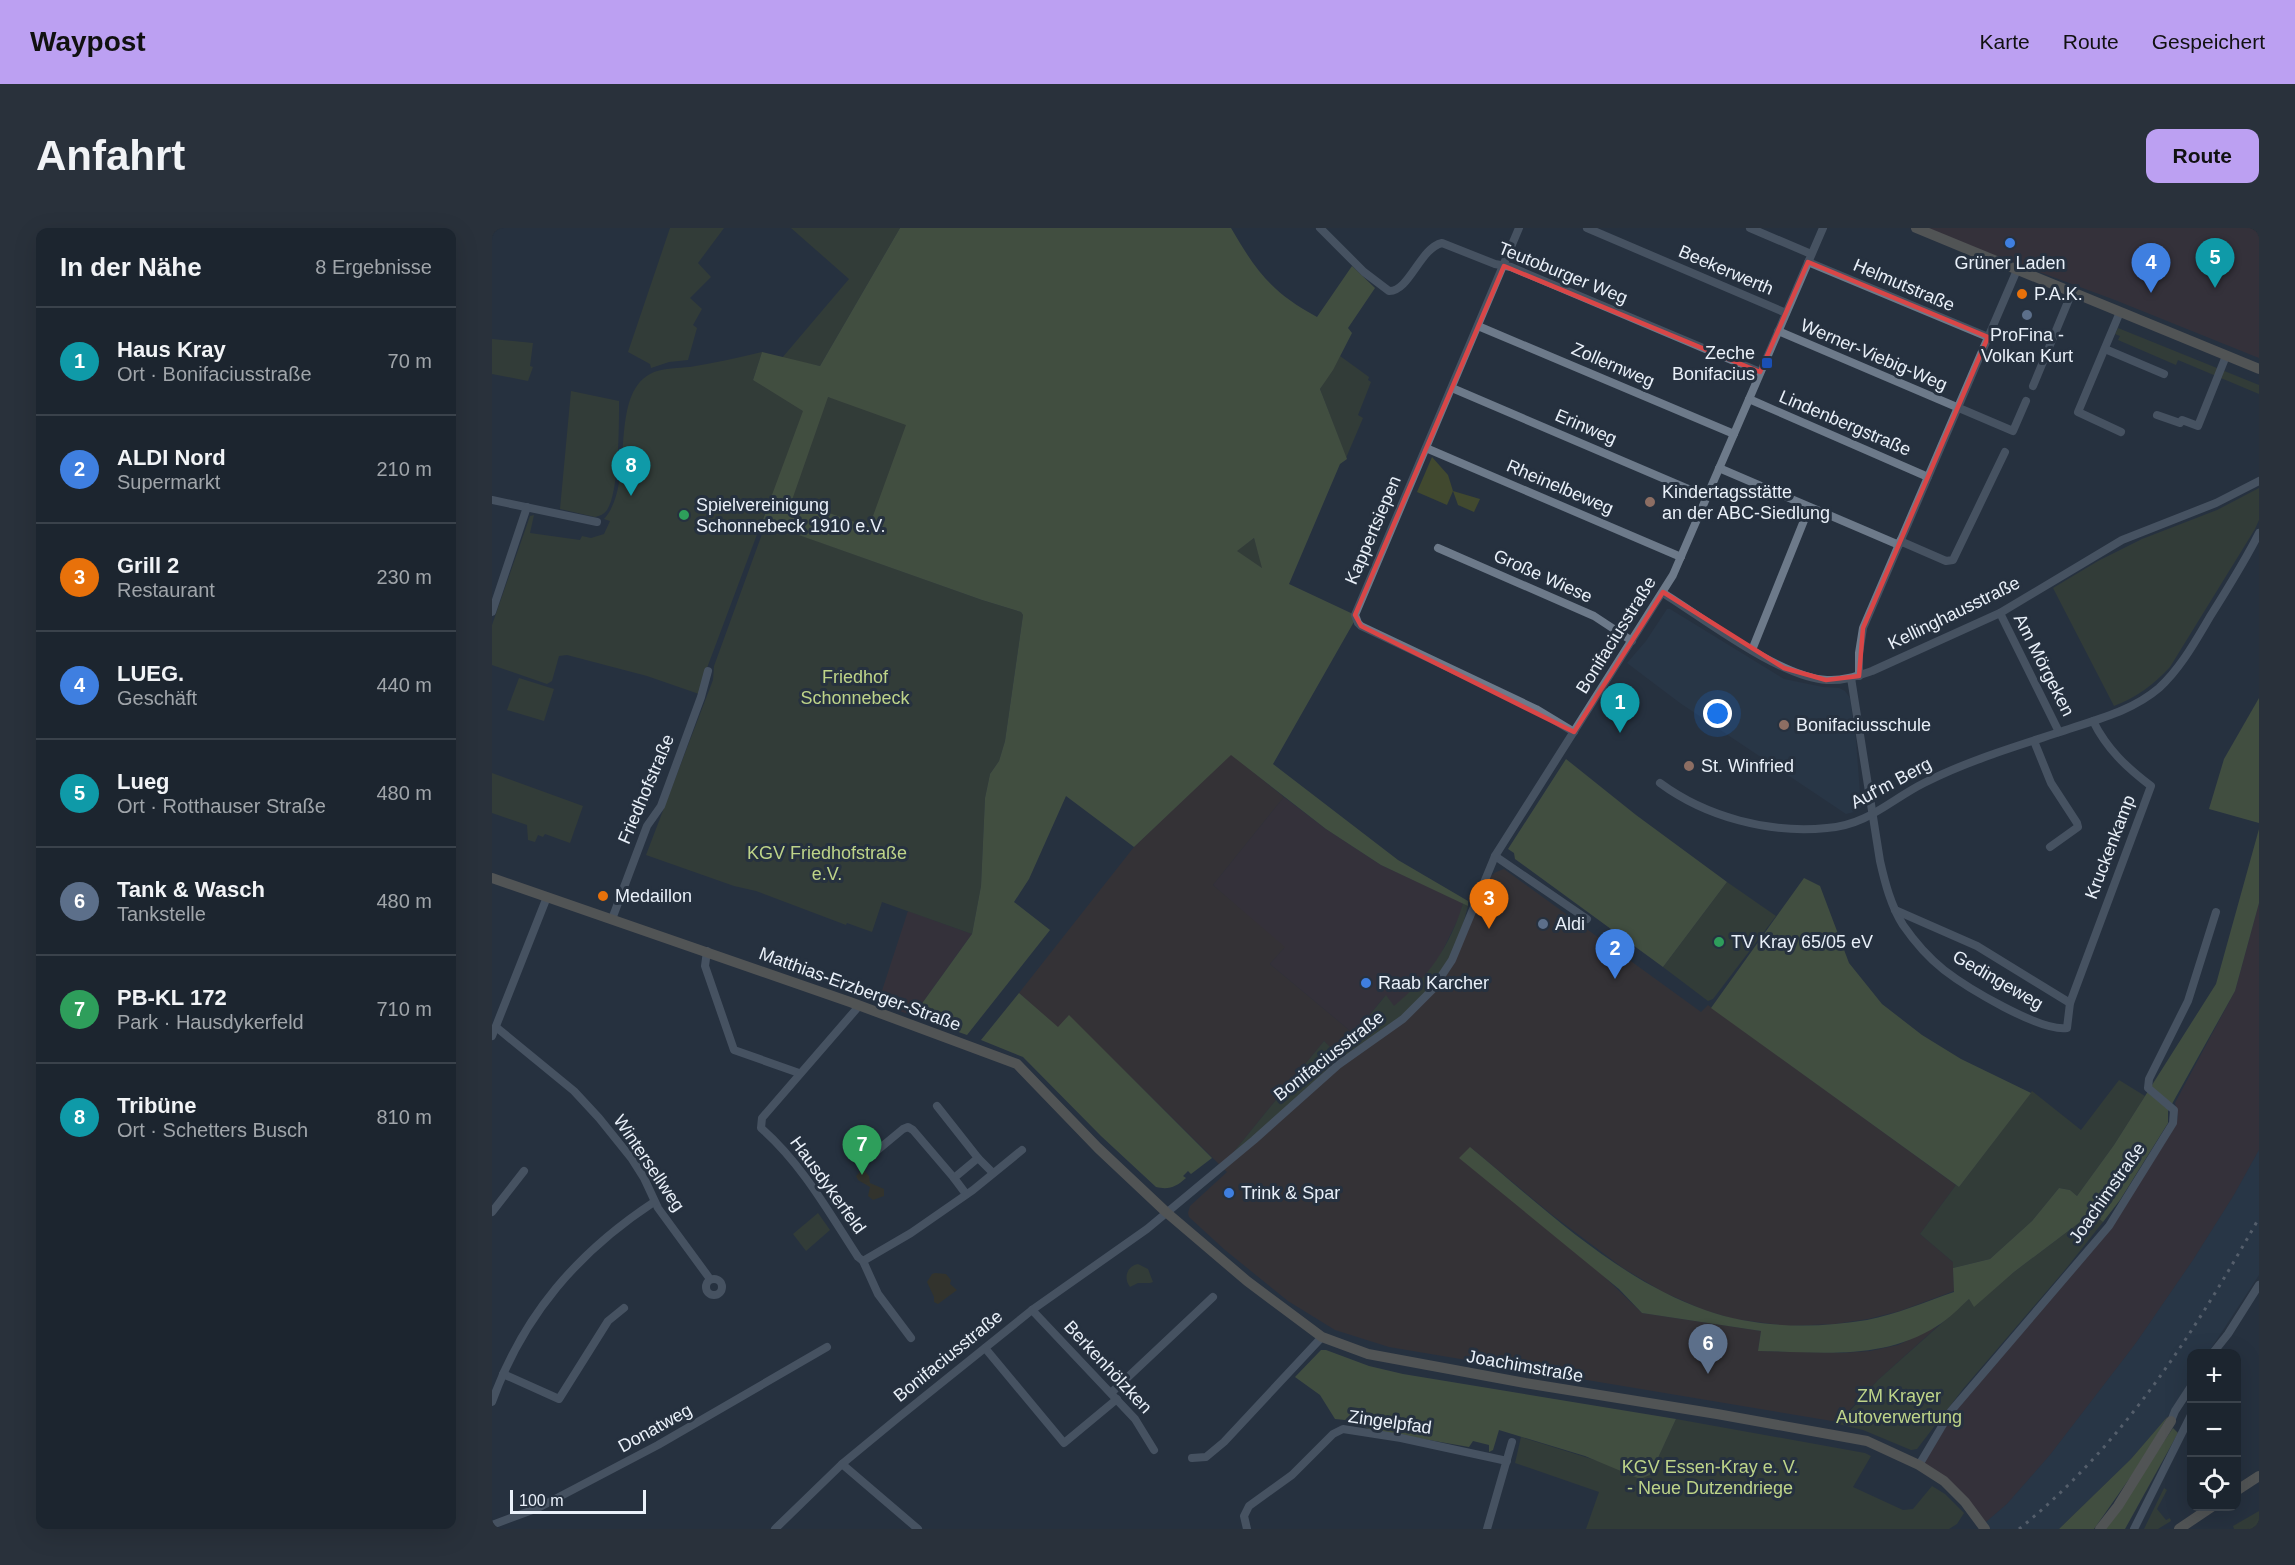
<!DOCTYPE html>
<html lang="de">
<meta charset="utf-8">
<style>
:root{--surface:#1c252f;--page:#29313b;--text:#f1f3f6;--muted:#a0a5aa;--line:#3a424b;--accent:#bca0f2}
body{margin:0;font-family:Arial,sans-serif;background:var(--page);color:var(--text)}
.controls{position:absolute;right:18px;bottom:18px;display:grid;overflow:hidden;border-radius:12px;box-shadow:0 6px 24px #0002}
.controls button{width:54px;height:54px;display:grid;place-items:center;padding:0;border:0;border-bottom:2px solid var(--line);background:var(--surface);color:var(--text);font:30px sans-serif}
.scale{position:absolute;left:18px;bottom:15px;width:136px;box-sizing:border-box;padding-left:6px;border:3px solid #e9f0f9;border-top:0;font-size:16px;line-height:21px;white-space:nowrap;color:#e9f0f9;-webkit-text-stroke:4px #26313f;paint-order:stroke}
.you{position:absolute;left:1226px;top:486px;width:21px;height:21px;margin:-15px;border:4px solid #fff;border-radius:50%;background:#1a73e8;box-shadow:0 0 0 9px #1a73e833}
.badge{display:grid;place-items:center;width:39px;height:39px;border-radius:50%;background:var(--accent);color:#fff;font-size:20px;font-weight:700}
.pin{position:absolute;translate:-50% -50px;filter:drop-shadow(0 2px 3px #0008)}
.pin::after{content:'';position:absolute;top:32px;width:21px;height:18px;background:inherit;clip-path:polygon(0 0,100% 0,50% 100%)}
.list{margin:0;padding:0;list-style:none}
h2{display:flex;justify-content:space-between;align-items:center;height:78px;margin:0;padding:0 24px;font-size:26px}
h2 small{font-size:20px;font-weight:400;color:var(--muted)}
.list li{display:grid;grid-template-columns:39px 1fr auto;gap:18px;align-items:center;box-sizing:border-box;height:108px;padding:0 24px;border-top:2px solid var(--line)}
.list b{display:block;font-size:22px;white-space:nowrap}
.list p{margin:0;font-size:20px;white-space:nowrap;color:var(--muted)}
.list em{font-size:20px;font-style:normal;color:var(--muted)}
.icon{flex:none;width:33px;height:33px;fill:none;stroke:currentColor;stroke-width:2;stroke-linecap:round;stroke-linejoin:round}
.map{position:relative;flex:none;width:1767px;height:1301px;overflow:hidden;border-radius:12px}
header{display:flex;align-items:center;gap:36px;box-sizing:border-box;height:84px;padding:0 30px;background:var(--accent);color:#111}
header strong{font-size:28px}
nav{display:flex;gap:33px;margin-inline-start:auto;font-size:21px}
.intro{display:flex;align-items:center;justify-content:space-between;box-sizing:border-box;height:144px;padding:0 36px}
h1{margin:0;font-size:42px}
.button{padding:15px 27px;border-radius:12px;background:var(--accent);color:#111;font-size:21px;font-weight:700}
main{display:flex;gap:36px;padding:0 36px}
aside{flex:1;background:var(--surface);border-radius:12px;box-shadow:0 6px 24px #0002}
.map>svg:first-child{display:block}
</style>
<header>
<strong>Waypost</strong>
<nav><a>Karte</a><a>Route</a><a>Gespeichert</a></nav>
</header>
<div class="intro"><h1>Anfahrt</h1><a class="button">Route</a></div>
<main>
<aside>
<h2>In der Nähe<small>8 Ergebnisse</small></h2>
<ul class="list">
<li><span class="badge" style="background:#0f9aa8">1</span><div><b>Haus Kray</b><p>Ort · Bonifaciusstraße</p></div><em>70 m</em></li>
<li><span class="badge" style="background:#3f7fe0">2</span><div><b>ALDI Nord</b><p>Supermarkt</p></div><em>210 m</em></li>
<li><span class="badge" style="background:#e8710a">3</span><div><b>Grill 2</b><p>Restaurant</p></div><em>230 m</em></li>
<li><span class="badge" style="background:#3f7fe0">4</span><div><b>LUEG.</b><p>Geschäft</p></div><em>440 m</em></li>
<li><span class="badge" style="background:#0f9aa8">5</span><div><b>Lueg</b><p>Ort · Rotthauser Straße</p></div><em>480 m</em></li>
<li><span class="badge" style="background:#5c6f8a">6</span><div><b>Tank &amp; Wasch</b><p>Tankstelle</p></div><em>480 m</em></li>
<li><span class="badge" style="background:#2e9e5b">7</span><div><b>PB-KL 172</b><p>Park · Hausdykerfeld</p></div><em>710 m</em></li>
<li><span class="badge" style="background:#0f9aa8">8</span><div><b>Tribüne</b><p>Ort · Schetters Busch</p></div><em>810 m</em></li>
</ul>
</aside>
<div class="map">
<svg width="1767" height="1301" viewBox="0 0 1767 1301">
<rect width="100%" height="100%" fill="#26313f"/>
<g fill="#463234">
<polygon points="1429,0 1767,0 1767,130 1623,72"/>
<polygon points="792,569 834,601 889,637 971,675 967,689 946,732 921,763 902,779 893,768 862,806 778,736 792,720 721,657"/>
<polygon points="1767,675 1767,922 1742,967 1701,1032 1644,1115 1558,1227 1515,1276 1494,1294 1468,1262 1431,1236 1464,1183 1618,1000 1684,896 1686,888 1683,875 1743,763"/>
<polygon points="416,683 480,706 421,788 386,775"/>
</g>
<polygon fill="#46332c" points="739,526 792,569 721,657 793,719 778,736 862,806 841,823 832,813 740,926 847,839 928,777 994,652 1004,644 1012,641 1209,784 1216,777 1464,957 1428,1006 1461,1034 1462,1063 1408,1083 1376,1091 1343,1096 1295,1098 1242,1091 1212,1082 1171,1064 1131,1040 1059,986 978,919 1150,1085 1269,1103 1266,1123 1350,1125 1378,1123 1406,1117 1446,1098 1386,1152 1346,1194 897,1119 843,1102 796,1073 733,1022 697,989 696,985 698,978 735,944 577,788 566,800 527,765 642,619"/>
<g fill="#2c3c4e">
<polygon points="1175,381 1178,381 1292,451 1331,459 1347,460 1353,463 1358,470 1364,512 1369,579 1366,583 1354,586 1188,475 1135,435 1154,413"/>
<polygon points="1767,922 1767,1047 1716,1125 1700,1126 1699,1151 1676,1188 1639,1231 1567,1301 1486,1301 1515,1276 1558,1227 1644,1115 1701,1032 1742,967"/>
</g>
<g fill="#41492f">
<polygon points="178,0 232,0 206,35 219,49 198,70 210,81 201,97 205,100 196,132 177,134 159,140 158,136 136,124"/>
<polygon points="299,0 408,0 328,138 290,130 357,51"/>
<polygon points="1626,100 1767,157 1767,166 1686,132 1684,137 1626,112 1628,108 1623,106"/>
<polygon points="0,111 41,115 38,138 41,139 36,153 0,146"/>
<path d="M270 124 261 152 336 169 435 196 397 315 276 277 215 440 207 466 155 448 75 427 67 428 60 453 55 456 0 437V397L38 288 42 287 38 305 88 312 90 308 99 310 112 306 118 293 112 291C145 255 114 164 162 144 173 140 186 140 198 139 222 135 246 130 270 124Z"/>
<polygon points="848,128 877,149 876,152 879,154 866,187 871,190 854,230 828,161"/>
<path d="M79 163 127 173C127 197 127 264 115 282 112 286 108 288 103 289L68 281Z"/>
<polygon points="940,229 956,247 961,263 988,271 982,284 966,277 961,263 955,277 925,264"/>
<path d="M1767 260V292L1763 301 1678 439C1661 457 1645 469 1622 478L1561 360 1606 333 1650 311 1725 282Z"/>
<polygon points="274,295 490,372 529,384 531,387 513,513 507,533 498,546 493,570 489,658 480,706 390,674 380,704 355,695 354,697 264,663 242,658 154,627 221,452 222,438"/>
<polygon points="762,310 771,341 744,323"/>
<polygon points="27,450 62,461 52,493 15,482"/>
<polygon points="0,545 91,578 78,615 53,606 51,609 46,607 43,614 36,612 35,597 0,585"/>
<polygon points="1235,654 1284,688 1221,771 1216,773 1171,739"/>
<path d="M971 675 976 678 966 714 959 731 925 776 740 926 832 813 841 822 862 806 894 767 902 778C935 751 959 717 971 675Z"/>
<polygon points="1627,852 1653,868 1622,917 1585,968 1578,962 1567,960 1540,993 1498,1031 1461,1040 1461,1034 1428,1006 1464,957 1467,959 1540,863 1589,902"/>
<polygon points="326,985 338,1002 314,1023 301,1006"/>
<polygon points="1600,985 1611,994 1572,1043 1471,1161 1425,1221 1419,1222 1371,1202 1346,1196 1386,1152 1477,1071 1482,1078 1522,1044"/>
<path d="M646 1036 656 1041 661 1054 658 1055H646L638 1059C631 1050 635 1038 646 1036Z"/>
<polygon points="1184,1191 1373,1225 1379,1228 1361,1259 1411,1282 1421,1281 1440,1258 1453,1266 1472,1285 1465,1296 1457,1301 1094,1301 1107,1264 1023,1235 1029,1209 1119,1237 1138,1248 1158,1246"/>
<polygon points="1672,1260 1675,1262 1665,1281 1674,1292 1678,1290 1679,1293 1666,1301 1652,1301"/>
<polygon points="1767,1283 1767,1298 1762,1301 1742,1301 1741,1298"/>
</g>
<g fill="#637142" fill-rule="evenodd">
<path d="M408 0H739C764 43 780 65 825 89L860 38 883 60 856 100 860 105 841 142 828 161 855 231 848 236 797 356 861 386 863 392 781 536 906 632 976 673V678L889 637 834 601 739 527 642 619 574 568 537 651 522 674 558 702 475 807 421 788 480 706 489 658 493 570 498 546 507 533 513 513 531 387 529 384 490 372 270 294 311 183 261 152 270 124 328 138ZM336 169 414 197 377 299 300 272ZM762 310 770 340 745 323Z"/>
<polygon points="1767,470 1767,595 1717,581 1732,531"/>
<polygon points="1074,531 1144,587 1235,654 1171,739 1023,631 1022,625 1016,621"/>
<path d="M1767 601V675L1743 763 1676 883V895L1628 972 1611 994 1600 985 1522 1044 1482 1079 1477 1071C1467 1080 1457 1091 1445 1098 1391 1133 1327 1124 1266 1123L1269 1103 1150 1085 1127 1061 967 930 978 919C1050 978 1123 1050 1213 1082 1264 1100 1322 1101 1375 1092 1405 1086 1433 1074 1462 1064L1461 1040 1498 1031 1540 993 1567 960 1578 962 1585 968 1622 917 1724 756Z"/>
<polygon points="1312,650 1328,658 1357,735 1390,776 1430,807 1469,831 1539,865 1467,959 1219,780"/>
<path d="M527 765 566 799 577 787 720 930 699 946 696 943 691 948 694 950C684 959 677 962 664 959L609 908 531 829 489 812Z"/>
<polygon points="829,1122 834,1122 877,1138 911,1146 1184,1191 1158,1247 1148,1251 1093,1228 1007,1202 1001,1222 997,1224 997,1217 981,1213 977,1219 880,1202 853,1192 843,1191 828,1167 803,1149"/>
<polygon points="1676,1188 1649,1234 1602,1301 1567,1301 1639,1231"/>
<polygon points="1681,1200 1686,1205 1633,1301 1613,1301"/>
</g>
<g fill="#403717">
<polygon points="371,941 377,948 378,955 392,961 392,968 381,972 376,968 378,959 366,952 364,948"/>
<polygon points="443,1045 454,1046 459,1052 458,1056 465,1062 446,1076 442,1074 442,1069 435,1054 440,1046"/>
</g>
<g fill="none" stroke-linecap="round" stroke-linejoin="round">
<g stroke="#6d7a8a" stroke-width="8">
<path d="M828 0 872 44 897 63C917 64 928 20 950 15L1003 36 1019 39 1268 144"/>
<polyline points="1027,0 863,387 866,395 869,398 1044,481 1082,504"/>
<polyline points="1095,0 1294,85"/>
<polyline points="1258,0 1319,26"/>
<polyline points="1316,34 1496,109"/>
<polyline points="1628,84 1586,184 1629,204"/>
<polyline points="986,98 1242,206"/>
<polyline points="1286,103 1521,203 1534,173"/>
<polyline points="1613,121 1672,146"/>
<polyline points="1541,158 1580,64"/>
<polyline points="960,160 1215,269"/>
<polyline points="1257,171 1436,249"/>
<polyline points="1665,187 1688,195 1690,192 1706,198 1734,128"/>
<polyline points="934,220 1189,329"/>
<polyline points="1227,240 1407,317"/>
<polyline points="0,272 105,294"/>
<polyline points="1408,313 1454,333 1461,332 1513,224"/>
<polyline points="946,320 1102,388 1140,413"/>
<path d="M1171 365C1213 391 1287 449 1335 452 1351 453 1365 448 1380 443L1508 385 1630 312 1724 275 1767 253"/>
<polyline points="0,384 35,279"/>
<polyline points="1508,385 1567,504"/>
<polyline points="1260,422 1317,280"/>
<polyline points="1367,448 1367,425 1371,400 1525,42"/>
<path d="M1359 450 1388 633C1393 655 1399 678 1411 697 1422 713 1437 730 1452 742 1474 759 1548 804 1575 800L1578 775 1659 558C1634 539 1615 521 1601 493"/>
<polyline points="1542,513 1559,555 1585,595 1586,599 1558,619"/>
<path d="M1168 555C1214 589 1278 606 1335 600 1376 597 1398 572 1432 555 1475 533 1522 519 1568 504 1602 492 1639 484 1667 460 1689 440 1704 412 1719 387 1736 360 1753 333 1767 305"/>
<polyline points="1003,628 1095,691"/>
<polyline points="1403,682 1485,718 1578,775"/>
<polyline points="120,691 155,598 169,578 209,469 216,443"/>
<polyline points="215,723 213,738 242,822 307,845"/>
<path d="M367 778 270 890 269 900C310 936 336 983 366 1029L371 1033 386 1066 419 1110"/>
<polyline points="4,799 82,863 107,890 140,931 152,950 166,980 218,1051"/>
<polyline points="0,808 55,669"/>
<polyline points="445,878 486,930"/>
<polyline points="370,935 411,901 416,899 421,902 462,950"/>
<polyline points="474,966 462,950 486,930 501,945"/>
<polyline points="0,984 32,943"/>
<polyline points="371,1033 419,1005 481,962 530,922"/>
<circle cx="222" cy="1059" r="8"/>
<polyline points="540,1082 643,1191 662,1222"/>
<polyline points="493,1120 572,1215 625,1171"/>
<polyline points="1720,1126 1736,1106 1767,1057"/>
<polyline points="11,1146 67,1171 116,1093 132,1080"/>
<polyline points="619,1165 721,1069"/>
<path d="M0 1174C31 1087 86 1024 162 974"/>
<polyline points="1679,1193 1683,1183 1700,1157"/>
<polyline points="700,1230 714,1229 732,1214 830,1109"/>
<polyline points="350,1236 426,1301"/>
<polyline points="1427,1237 1459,1183 1617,998 1681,895 1682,882 1656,860 1657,851 1696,773 1724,684"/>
<polyline points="0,1297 46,1280 166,1217 335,1119"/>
<polyline points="283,1301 350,1236 407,1189 540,1082 655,1001 762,912 846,837 911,791 940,762 960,732 1003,628 1181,347 1331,0"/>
<polyline points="755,1301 752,1288 757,1278 800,1247 841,1206 851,1201 909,1210 1015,1233"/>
<polyline points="995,1301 1020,1214"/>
<polyline points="1642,1301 1700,1185"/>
</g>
<g stroke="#867e6f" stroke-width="10">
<polyline points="1424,0 1767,141"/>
<polyline points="0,650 358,774 525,836 606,920 674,984 755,1053 830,1109 876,1126 1033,1155 1225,1186 1375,1213 1427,1237 1452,1253 1473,1274 1493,1301"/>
<polyline points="1744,1263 1767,1248"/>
<polyline points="1608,1301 1626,1278 1679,1193"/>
<polyline points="1687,1301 1721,1278"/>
</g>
<path stroke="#8c95a0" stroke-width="3" stroke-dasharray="3 6" stroke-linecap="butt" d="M1527 1301C1631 1217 1702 1105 1767 990"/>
</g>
<path d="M0 0H1767V1301H0ZM1316 34 1496 109 1371 400 1367 448 1334 452 1292 440 1171 364 1082 504 869 398 863 387 1012 38 1268 144Z" fill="#26313f" fill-opacity=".55" fill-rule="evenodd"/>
<path fill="none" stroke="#d94647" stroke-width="4.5" stroke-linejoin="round" d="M1316 34 1496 109 1371 400 1367 448 1334 452 1292 440 1171 364 1082 504 869 398 863 387 1012 38 1268 144Z"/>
<g fill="#3f7fe0" stroke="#26313f" stroke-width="2">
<circle cx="1518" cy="15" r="6"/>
<circle cx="874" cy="755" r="6"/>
<circle cx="737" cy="965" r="6"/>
</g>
<g fill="#e8710a" stroke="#26313f" stroke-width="2">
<circle cx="1530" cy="66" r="6"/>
<circle cx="111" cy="668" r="6"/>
</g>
<g fill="#5c6f8a" stroke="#26313f" stroke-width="2">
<circle cx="1535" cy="87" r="6"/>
<circle cx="1051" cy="696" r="6"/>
</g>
<rect fill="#1a4fb4" stroke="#26313f" stroke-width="2" x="1269" y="129" width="12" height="12" rx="3"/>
<g fill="#8d6e63" stroke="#26313f" stroke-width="2">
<circle cx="1158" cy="274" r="6"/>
<circle cx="1292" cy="497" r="6"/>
<circle cx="1197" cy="538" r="6"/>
</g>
<g fill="#2e9e5b" stroke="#26313f" stroke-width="2">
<circle cx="192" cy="287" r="6"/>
<circle cx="1227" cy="714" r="6"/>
</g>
<g text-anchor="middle" stroke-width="6" stroke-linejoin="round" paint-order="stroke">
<g font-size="18" fill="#e9f0f9" stroke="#26313f" text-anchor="start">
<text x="1518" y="41" text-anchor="middle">Grüner Laden</text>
<text x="1542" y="72">P.A.K.</text>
<text x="1535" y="113" text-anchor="middle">ProFina -<tspan x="1535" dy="21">Volkan Kurt</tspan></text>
<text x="1263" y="131" text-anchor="end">Zeche<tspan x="1263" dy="21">Bonifacius</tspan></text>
<text x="1170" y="270">Kindertagsstätte<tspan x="1170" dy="21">an der ABC-Siedlung</tspan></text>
<text x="204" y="283">Spielvereinigung<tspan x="204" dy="21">Schonnebeck 1910 e.V.</tspan></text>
<text x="1304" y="503">Bonifaciusschule</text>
<text x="1209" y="544">St. Winfried</text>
<text x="123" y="674">Medaillon</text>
<text x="1063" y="702">Aldi</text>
<text x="1239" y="720">TV Kray 65/05 eV</text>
<text x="886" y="761">Raab Karcher</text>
<text x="749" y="971">Trink &amp; Spar</text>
</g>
<g font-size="18" fill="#e9f0f9" stroke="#26313f">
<text transform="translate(1234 42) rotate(23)" y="6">Beekerwerth</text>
<text transform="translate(1071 45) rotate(22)" y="6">Teutoburger Weg</text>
<text transform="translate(1412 57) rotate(23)" y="6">Helmutstraße</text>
<text transform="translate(1382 127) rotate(23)" y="6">Werner-Viebig-Weg</text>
<text transform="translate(1121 137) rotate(23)" y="6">Zollernweg</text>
<text transform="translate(1353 195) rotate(23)" y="6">Lindenbergstraße</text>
<text transform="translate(1094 199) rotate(23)" y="6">Erinweg</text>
<text transform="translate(1068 259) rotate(23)" y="6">Rheinelbeweg</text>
<text transform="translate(881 302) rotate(-67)" y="6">Kappertsiepen</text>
<text transform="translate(1051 348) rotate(24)" y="6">Große Wiese</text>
<text transform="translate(1462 385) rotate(-26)" y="6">Kellinghausstraße</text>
<text transform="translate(1124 407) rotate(-58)" y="6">Bonifaciusstraße</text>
<text transform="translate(1552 437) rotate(63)" y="6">Am Mörgeken</text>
<text transform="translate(1399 555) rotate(-28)" y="6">Auf'm Berg</text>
<text transform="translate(154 561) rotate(-67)" y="6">Friedhofstraße</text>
<text transform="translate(1618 619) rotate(-69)" y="6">Kruckenkamp</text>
<text transform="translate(1506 752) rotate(30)" y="6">Gedingeweg</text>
<text transform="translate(368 761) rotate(20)" y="6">Matthias-Erzberger-Straße</text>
<text transform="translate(837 828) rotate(-38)" y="6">Bonifaciusstraße</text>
<text transform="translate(157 935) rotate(56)" y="6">Wintersellweg</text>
<text transform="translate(336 957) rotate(54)" y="6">Hausdykerfeld</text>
<text transform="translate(1615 965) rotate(-55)" y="6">Joachimstraße</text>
<text transform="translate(456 1128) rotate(-39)" y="6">Bonifaciusstraße</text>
<text transform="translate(1033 1138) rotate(10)" y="6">Joachimstraße</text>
<text transform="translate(616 1139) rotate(47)" y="6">Berkenhölzken</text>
<text transform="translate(898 1194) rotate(8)" y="6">Zingelpfad</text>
<text transform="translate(163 1200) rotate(-29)" y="6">Donatweg</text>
</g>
<g font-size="18" fill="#bed489" stroke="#26313f">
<text x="363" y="455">Friedhof<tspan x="363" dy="21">Schonnebeck</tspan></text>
<text x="335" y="631">KGV Friedhofstraße<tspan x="335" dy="21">e.V.</tspan></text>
<text x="1407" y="1174">ZM Krayer<tspan x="1407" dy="21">Autoverwertung</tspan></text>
<text x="1218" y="1245">KGV Essen-Kray e. V.<tspan x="1218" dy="21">- Neue Dutzendriege</tspan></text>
</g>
</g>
</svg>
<div class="controls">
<button>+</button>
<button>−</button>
<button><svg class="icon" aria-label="locate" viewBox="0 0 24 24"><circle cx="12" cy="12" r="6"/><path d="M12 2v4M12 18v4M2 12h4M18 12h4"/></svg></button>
</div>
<div class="scale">100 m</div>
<div class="you"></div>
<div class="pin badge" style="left:1128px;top:505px;background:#0f9aa8">1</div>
<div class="pin badge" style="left:1123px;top:751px;background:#3f7fe0">2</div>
<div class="pin badge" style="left:997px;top:701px;background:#e8710a">3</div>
<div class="pin badge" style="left:1659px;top:65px;background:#3f7fe0">4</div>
<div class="pin badge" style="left:1723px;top:60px;background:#0f9aa8">5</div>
<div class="pin badge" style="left:1216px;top:1146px;background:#5c6f8a">6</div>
<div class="pin badge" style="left:370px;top:947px;background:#2e9e5b">7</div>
<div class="pin badge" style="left:139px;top:268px;background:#0f9aa8">8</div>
</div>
</main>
